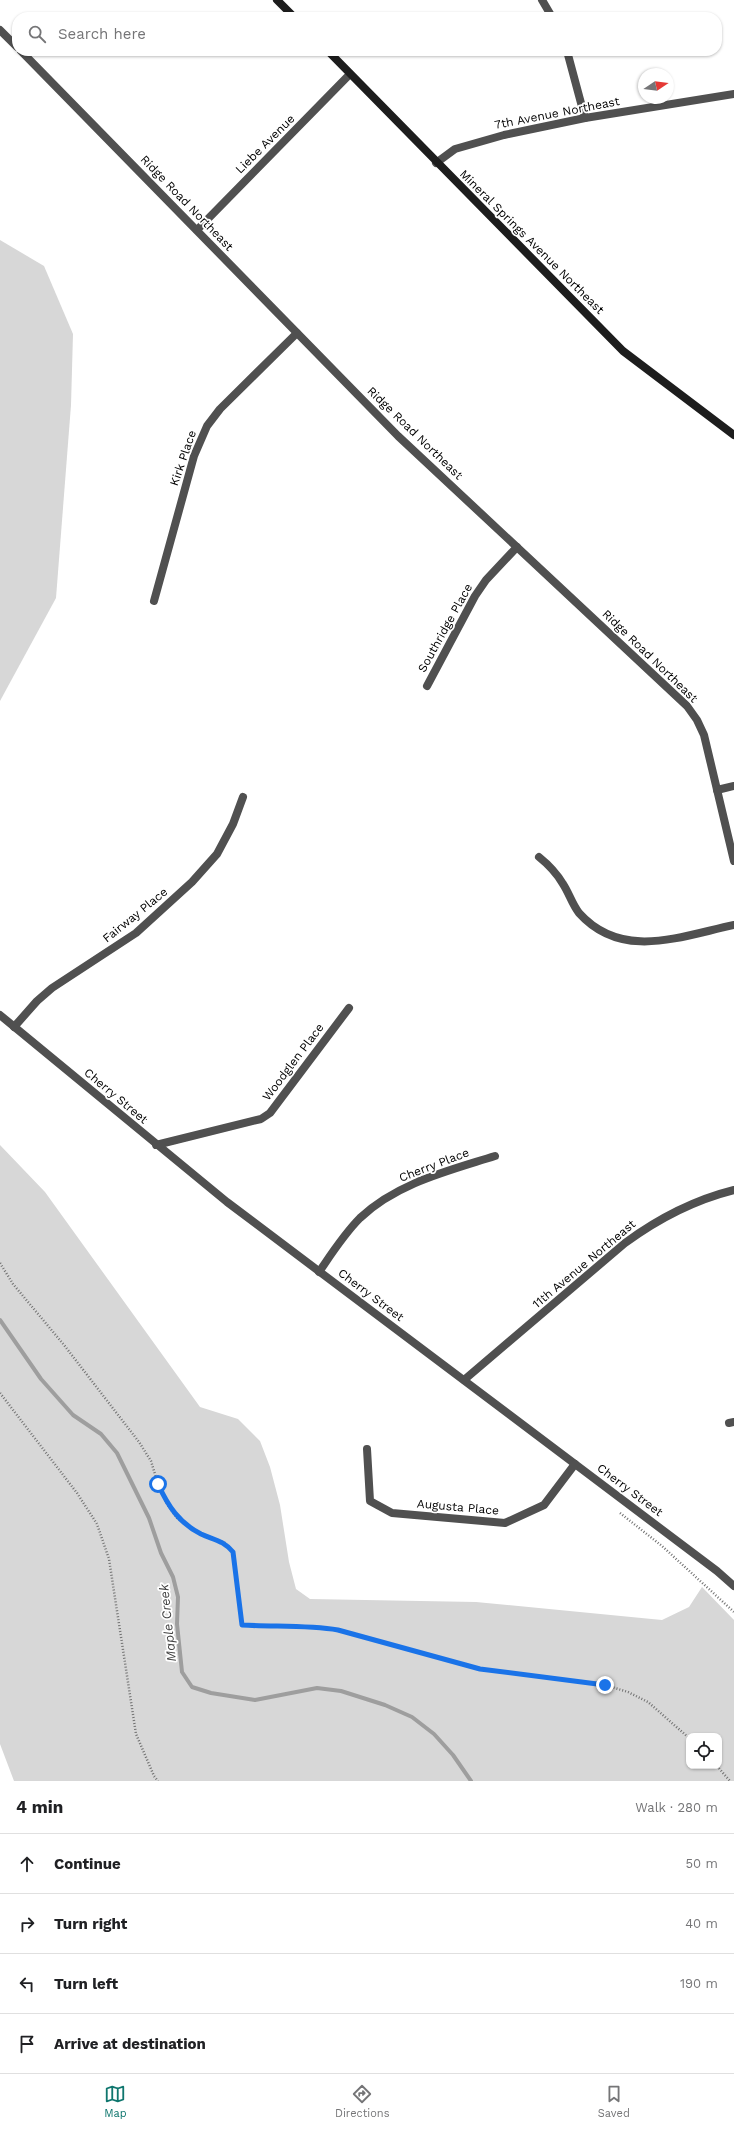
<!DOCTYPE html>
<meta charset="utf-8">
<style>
:root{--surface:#fff;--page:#f6f6f6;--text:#202124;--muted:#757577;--line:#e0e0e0;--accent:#0f766e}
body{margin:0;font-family:"Work Sans",sans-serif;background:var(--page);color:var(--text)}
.controls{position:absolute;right:12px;bottom:12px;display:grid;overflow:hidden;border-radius:8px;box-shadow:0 1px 3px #0004}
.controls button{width:36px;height:36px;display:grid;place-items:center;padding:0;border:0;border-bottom:1px solid var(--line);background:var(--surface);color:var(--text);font:20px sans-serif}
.compass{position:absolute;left:638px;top:68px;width:36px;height:36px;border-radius:50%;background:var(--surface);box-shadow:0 1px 3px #0004;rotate:77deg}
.stop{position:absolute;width:12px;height:12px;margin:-9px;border:3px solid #1a73e8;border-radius:50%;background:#fff}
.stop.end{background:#1a73e8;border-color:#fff;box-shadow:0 1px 4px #0008}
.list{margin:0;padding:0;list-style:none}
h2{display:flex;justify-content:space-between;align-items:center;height:52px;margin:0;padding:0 16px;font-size:17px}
h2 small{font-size:13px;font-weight:400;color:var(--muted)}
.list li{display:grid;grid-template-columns:26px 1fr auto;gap:12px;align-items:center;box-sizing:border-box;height:60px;padding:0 16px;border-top:1px solid var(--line)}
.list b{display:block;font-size:15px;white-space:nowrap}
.list em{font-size:13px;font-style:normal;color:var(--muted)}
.icon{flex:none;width:22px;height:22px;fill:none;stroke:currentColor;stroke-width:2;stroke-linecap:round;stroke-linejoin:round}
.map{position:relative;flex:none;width:734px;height:1781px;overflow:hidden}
.search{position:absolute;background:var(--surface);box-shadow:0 1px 3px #0004;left:12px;right:12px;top:12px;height:44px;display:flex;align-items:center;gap:10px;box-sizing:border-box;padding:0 14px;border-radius:16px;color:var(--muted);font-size:15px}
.sheet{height:292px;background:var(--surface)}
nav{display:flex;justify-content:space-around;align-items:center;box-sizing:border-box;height:56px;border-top:1px solid var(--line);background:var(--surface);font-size:11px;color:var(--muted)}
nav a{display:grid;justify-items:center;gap:2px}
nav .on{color:var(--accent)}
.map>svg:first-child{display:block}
</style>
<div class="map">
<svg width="734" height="1781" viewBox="0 0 734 1781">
<rect width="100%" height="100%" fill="#fff"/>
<g fill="#d7d7d7" fill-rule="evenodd">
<polygon points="0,240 44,266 73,334 71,405 56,598 0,701"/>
<path d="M0 1145 45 1192 200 1407 238 1419 260 1441 270 1467 280 1505 289 1562 296 1589 310 1599 476 1602 662 1620 689 1607 702 1587 734 1620V1781H14L0 1744ZM689 1736H719V1766H689Z"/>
</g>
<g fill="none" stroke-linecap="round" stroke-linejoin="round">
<polyline stroke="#9e9e9e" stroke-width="4" points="0,1320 41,1379 73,1415 101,1434 117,1453 149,1518 161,1553 173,1577 178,1597 177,1624 182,1672 192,1687 211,1693 255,1700 317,1688 341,1691 385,1705 412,1717 434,1734 453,1755 471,1781"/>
<g stroke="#727272" stroke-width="2.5" stroke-dasharray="1 2" stroke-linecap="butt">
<path d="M0 1263 13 1284 64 1345 139 1442 151 1461 158 1484 167 1504 177 1518 201 1534 225 1543 233 1552 242 1625C274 1627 307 1625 338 1630L480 1669 605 1685 628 1692 648 1702 689 1738"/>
<polyline points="0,1393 77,1493 97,1524 109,1559 136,1734 154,1776 158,1781"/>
<polyline points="620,1513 662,1546 734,1612"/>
<polyline points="717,1766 730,1781"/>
</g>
<g stroke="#505050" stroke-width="8">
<polyline points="542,0 552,17"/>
<polyline points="0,30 17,47"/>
<polyline points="21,51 398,436 687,706 697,720 704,735 734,861"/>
<polyline points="567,51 585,118"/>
<polyline points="436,163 455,149 504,135 585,118 734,94"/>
<polyline points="197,230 350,74"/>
<polyline points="154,601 194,456 207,426 220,409 297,333"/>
<polyline points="427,686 475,596 486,580 517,547"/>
<polyline points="717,790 734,786"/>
<path d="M539 857C549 865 556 872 563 884 569 893 572 904 579 913 622 961 681 936 734 925"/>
<polyline points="0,1015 227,1202 717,1571 734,1586"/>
<polyline points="14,1027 37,1001 52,988 136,933 192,882 217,854 233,824 243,797"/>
<polyline points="156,1145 261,1119 270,1113 349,1008"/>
<path d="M319 1272C332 1253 344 1234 360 1218 397 1183 448 1171 495 1156"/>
<path d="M464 1380 625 1243C659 1218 694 1200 734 1190"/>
<polyline points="729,1423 734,1422"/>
<polyline points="367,1449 370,1501 392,1513 505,1523 544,1505 575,1464"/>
</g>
<g stroke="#1d1d1d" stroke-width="8">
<polyline points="277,0 294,17"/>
<polyline points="328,51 623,351 734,435"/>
</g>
</g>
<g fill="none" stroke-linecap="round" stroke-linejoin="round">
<path stroke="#1a73e8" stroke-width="5" d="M158 1484C168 1506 179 1523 201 1534 214 1540 223 1540 233 1552L242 1625C274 1627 307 1625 338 1630L480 1669 605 1685"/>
</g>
<g text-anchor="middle" stroke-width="3.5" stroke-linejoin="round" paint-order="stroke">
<g font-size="12" fill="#000" stroke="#fff">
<text transform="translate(557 113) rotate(-11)" y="4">7th Avenue Northeast</text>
<text transform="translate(265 144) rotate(-45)" y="4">Liebe Avenue</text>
<text transform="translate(187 203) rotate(46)" y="4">Ridge Road Northeast</text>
<text transform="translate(532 242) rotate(45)" y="4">Mineral Springs Avenue Northeast</text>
<text transform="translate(415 433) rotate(44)" y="4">Ridge Road Northeast</text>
<text transform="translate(183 458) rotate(-71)" y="4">Kirk Place</text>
<text transform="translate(445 628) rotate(-61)" y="4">Southridge Place</text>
<text transform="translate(650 656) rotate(44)" y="4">Ridge Road Northeast</text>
<text transform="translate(135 915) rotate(-39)" y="4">Fairway Place</text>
<text transform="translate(293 1062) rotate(-53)" y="4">Woodglen Place</text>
<text transform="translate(116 1096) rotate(40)" y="4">Cherry Street</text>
<text transform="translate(434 1165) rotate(-21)" y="4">Cherry Place</text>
<text transform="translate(584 1264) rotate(-40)" y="4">11th Avenue Northeast</text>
<text transform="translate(371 1295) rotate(37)" y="4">Cherry Street</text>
<text transform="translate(630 1490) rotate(37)" y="4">Cherry Street</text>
<text transform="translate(458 1507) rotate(5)" y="4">Augusta Place</text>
</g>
<g font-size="13" font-style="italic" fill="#3f3f3f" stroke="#fff">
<text transform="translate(167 1623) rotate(-96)" y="5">Maple Creek</text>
</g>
</g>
</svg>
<div class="controls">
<button><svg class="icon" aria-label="locate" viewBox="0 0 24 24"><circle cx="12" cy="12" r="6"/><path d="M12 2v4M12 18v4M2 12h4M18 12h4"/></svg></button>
</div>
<svg class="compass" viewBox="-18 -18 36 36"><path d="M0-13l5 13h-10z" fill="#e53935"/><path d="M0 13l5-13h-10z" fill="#757577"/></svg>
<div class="stop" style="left:158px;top:1484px"></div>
<div class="stop end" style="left:605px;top:1685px"></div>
<div class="search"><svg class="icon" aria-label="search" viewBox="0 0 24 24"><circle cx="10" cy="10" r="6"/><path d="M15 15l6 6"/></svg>Search here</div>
</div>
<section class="sheet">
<h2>4 min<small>Walk · 280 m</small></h2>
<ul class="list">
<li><svg class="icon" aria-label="ahead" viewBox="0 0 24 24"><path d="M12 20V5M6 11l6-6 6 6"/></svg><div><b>Continue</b></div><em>50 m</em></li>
<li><svg class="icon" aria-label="right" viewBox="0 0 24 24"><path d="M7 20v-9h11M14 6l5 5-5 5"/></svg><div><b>Turn right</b></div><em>40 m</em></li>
<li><svg class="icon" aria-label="left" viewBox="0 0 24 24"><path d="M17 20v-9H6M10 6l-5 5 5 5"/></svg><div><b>Turn left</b></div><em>190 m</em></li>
<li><svg class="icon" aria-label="arrive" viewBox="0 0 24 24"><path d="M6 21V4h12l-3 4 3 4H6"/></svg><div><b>Arrive at destination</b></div></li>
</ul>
</section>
<nav>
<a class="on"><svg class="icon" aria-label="map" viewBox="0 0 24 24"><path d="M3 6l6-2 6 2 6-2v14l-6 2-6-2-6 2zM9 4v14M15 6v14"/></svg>Map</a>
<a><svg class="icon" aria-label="directions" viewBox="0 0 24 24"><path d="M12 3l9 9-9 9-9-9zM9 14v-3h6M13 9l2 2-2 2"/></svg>Directions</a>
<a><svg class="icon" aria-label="saved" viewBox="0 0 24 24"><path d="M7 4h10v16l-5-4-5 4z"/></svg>Saved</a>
</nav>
